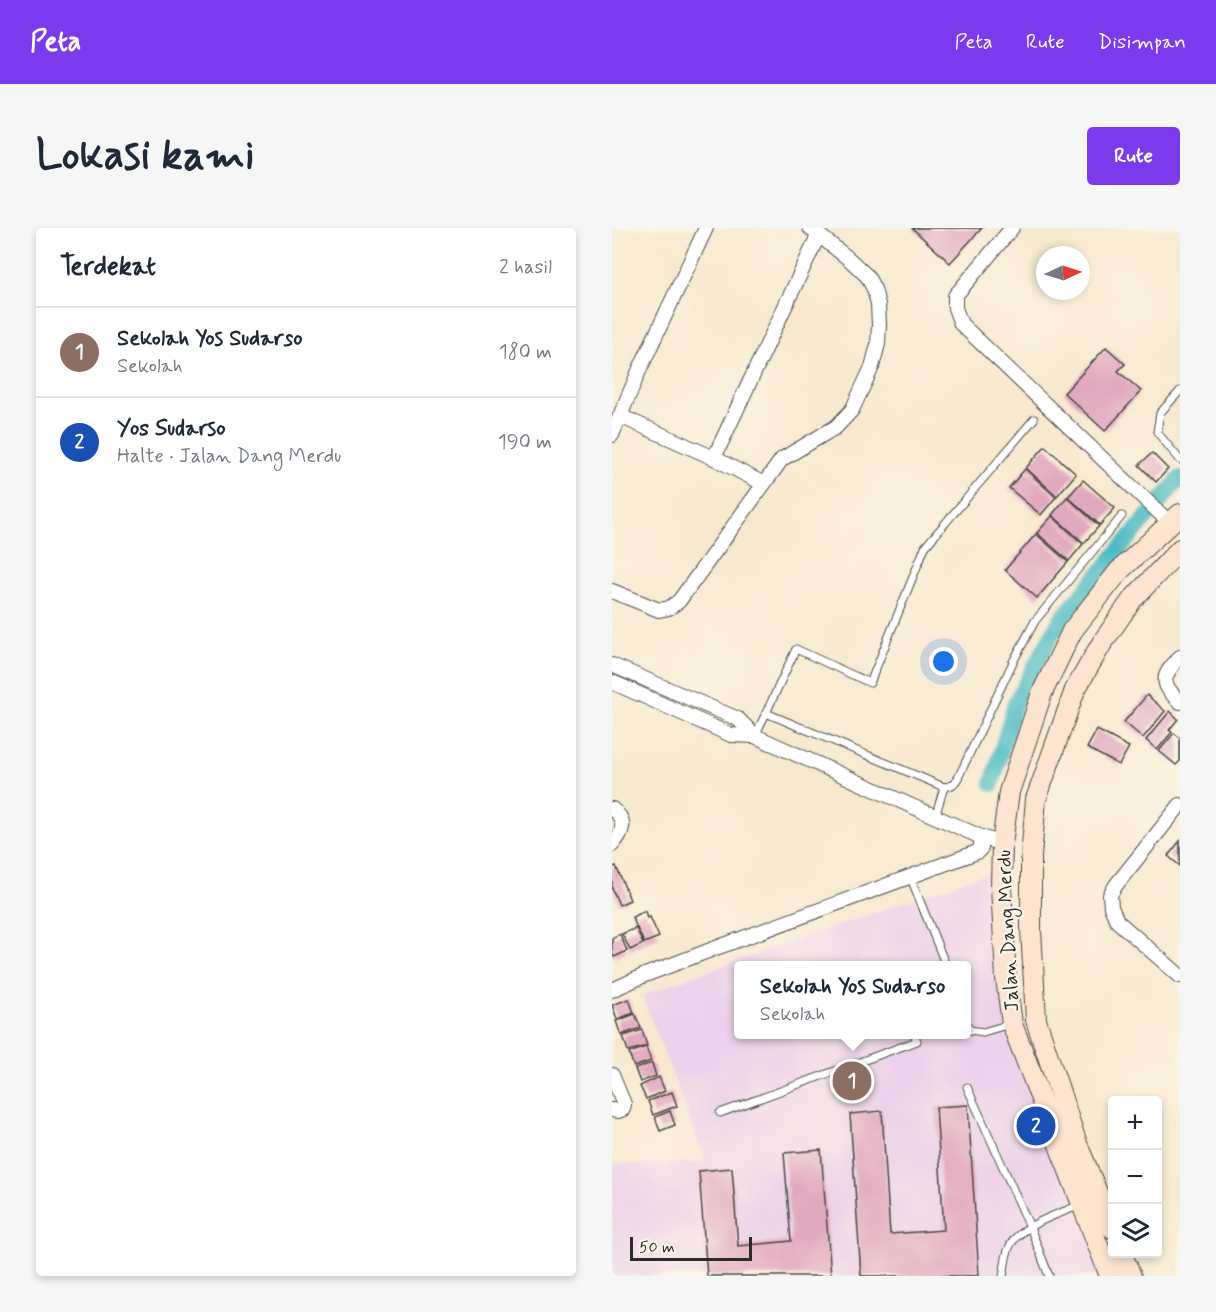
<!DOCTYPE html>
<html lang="id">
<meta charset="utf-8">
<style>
:root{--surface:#fff;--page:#f6f6f7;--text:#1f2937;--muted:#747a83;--line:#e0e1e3;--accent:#7c3aed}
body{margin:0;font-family:Mynerve,sans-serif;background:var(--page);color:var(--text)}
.controls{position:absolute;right:18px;bottom:18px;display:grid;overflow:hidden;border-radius:6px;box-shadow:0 3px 9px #0003}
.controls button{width:54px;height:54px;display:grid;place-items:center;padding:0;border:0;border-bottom:2px solid var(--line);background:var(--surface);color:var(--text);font:30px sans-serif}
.compass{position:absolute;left:424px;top:18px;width:54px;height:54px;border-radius:50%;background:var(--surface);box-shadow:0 3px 9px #0003;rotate:86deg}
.scale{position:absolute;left:18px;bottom:15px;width:122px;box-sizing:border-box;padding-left:6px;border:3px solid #2b2b2b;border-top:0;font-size:16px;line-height:21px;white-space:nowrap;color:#2b2b2b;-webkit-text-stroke:4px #fcf5e5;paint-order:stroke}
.you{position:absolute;left:332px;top:434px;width:21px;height:21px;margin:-15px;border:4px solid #fff;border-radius:50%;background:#1a73e8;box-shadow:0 0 0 9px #1a73e833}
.badge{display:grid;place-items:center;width:39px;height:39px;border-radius:50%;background:var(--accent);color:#fff;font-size:20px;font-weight:700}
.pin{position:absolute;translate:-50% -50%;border:3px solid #fff;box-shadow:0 2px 6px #0006}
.popup{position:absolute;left:122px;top:733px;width:237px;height:78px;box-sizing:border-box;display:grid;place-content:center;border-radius:6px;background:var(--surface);filter:drop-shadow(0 2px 4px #0005);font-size:20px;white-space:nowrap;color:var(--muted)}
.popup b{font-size:22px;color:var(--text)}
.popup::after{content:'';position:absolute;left:50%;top:100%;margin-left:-12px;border:12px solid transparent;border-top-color:var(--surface)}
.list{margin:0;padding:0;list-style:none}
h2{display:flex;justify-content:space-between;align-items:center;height:78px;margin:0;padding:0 24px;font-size:26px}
h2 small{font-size:20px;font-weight:400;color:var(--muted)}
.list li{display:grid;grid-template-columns:39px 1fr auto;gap:18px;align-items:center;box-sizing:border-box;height:90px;padding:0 24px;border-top:2px solid var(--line)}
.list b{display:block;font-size:22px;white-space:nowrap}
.list p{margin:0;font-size:20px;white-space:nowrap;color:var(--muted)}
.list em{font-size:20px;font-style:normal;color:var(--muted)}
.icon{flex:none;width:33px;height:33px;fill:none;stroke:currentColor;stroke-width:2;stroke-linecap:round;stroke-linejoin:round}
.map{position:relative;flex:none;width:568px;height:1048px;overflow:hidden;border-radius:6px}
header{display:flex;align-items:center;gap:36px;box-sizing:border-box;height:84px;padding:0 30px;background:var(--accent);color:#fff}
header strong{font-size:28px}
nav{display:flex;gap:33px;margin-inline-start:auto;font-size:21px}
.intro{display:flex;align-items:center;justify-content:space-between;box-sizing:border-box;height:144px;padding:0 36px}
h1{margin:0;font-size:42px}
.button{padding:15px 27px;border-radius:6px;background:var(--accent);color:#fff;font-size:21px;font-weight:700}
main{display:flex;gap:36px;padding:0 36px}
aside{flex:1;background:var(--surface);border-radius:6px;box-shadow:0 3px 9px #0003}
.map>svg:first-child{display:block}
</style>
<header>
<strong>Peta</strong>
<nav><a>Peta</a><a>Rute</a><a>Disimpan</a></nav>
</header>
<div class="intro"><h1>Lokasi kami</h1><a class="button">Rute</a></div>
<main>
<aside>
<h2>Terdekat<small>2 hasil</small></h2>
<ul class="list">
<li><span class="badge" style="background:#8d6e63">1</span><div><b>Sekolah Yos Sudarso</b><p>Sekolah</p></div><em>180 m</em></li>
<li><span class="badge" style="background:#1a4fb4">2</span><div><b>Yos Sudarso</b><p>Halte · Jalan Dang Merdu</p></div><em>190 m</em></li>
</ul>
</aside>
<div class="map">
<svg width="568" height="1048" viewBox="0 0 568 1048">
<rect width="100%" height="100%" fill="#fcf5e5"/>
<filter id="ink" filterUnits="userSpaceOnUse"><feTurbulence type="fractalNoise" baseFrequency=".0167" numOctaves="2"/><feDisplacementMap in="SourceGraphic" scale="12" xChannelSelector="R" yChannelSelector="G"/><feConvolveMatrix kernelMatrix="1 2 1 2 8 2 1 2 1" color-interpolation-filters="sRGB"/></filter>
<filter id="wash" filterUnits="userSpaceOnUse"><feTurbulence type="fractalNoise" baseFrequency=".008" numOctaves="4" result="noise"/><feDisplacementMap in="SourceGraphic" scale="24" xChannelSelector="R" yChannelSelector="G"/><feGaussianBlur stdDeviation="1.35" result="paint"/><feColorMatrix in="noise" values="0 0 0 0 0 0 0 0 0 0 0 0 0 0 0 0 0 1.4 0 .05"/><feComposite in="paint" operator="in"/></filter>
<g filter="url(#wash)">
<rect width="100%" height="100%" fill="#f7e9d0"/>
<path fill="#ecd1ea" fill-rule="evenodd" d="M381 643 390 771 490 1048H0V937L94 934 30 768 78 749ZM126 738H354V806H126Z"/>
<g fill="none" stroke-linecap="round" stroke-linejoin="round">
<polyline stroke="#4dbcc3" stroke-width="16" points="380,556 403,475 448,392 568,250"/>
</g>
<g id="blocks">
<g fill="#e1a9bf">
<polygon points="300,0 370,0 338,35"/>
<polygon points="494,119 513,136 506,143 529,163 493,203 452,165"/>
<polygon points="433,218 464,246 445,268 414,240"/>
<polygon points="540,225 556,241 544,254 527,237"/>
<polygon points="413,241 444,269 429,287 397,260"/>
<polygon points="471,252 503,280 488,297 456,269"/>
<polygon points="455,269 487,298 472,315 440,287"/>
<polygon points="440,288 471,316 457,333 425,305"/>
<polygon points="424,306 456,334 425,370 393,342"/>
<polygon points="535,467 553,483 531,510 512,494"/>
<polygon points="558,483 566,491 557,502 560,504 545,522 534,512"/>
<polygon points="485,502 517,519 507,537 475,520"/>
<polygon points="562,505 568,510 568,533 564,537 547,523"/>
<polygon points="568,613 568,638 556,628"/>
<polygon points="4,638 18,672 7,677 0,660 0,639"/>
<polygon points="33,683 35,690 38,689 47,709 32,715 20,689"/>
<polygon points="24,700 31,716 18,722 10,706"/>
<polygon points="8,706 15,723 2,729 0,726 0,710"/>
<polygon points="17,771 22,785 5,791 0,777"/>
<polygon points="23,786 29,800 9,807 4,793"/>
<polygon points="30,802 35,818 16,823 11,808"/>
<polygon points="34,819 39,833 22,839 17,825"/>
<polygon points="40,835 44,848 28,854 23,841"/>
<polygon points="47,849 53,863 34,871 28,858"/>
<polygon points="60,864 65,878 41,887 36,873"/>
<polygon points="356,877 367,1048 249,1048 238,886 270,883 278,1006 332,1002 324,879"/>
<polygon points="58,883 63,897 48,903 43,889"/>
<polygon points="209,922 219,1048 95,1048 87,943 120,940 126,1018 179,1013 172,925"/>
</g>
</g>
</g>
<g filter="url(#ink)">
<use href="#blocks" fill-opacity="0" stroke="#4a4844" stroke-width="1.5"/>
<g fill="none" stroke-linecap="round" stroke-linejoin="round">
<defs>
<g id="service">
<polyline points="568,163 548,185 545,204 568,232"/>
<polyline points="154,485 184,421 258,455 313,319 422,191"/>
<path d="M143 508 154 485 332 559C339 558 342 557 346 550L401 434 423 393 510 288"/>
<polyline points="323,589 332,559"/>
<polyline points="298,648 334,738"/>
<polyline points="354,796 358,802 371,804 398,796"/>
<polyline points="355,859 418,999 437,1048"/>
<polyline points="108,885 305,813 302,806"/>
<path d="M391 1048C393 1039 393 1029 397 1020 405 998 447 986 468 977"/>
</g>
<g id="minor">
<polyline points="400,0 343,68 343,80 349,96 558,295"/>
<polyline points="8,188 102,230 152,256"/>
<polyline points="0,207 27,143 94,0"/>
<polyline points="102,230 207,6"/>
<polyline points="0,363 47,382 57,380 67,373 170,231 224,199 240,182 260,139 266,116 267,97 266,76 262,61 255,48 237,31 198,0"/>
<path d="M568 429C549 449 548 455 568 474"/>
<polyline points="0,437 126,491 143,508"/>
<polyline points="0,454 119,507 143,508 369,609 390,616"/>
<polyline points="568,577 504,657 498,667 499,679 505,693 568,748"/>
<path d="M0 581C16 592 11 605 0 617"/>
<polyline points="0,762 33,747 104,720 365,624 369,620 369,609"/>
<polyline points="0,847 12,876 11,881 6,883 0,882"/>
</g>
<g id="secondary">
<polyline points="500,1000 465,916 424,792 419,701 419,629 424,571 463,462 490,415 520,372 568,321"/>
<polyline points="510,1026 519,1048"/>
<polyline points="498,1048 400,796 394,750 389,658 390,616 397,564 430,465 460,403 507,343 568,286"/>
</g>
</defs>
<use href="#service" stroke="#4a4844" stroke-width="9"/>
<use href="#minor" stroke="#4a4844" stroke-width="16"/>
<use href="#secondary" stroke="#4a4844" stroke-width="22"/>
<use href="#service" stroke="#fff" stroke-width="7"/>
<use href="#minor" stroke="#fff" stroke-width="14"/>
<use href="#secondary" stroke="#fde4d1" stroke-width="20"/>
</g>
</g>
<g text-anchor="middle" stroke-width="4.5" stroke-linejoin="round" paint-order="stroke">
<g font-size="20" fill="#2b2b2b" stroke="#fcf5e5">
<text transform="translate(395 703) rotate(-93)" y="7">Jalan Dang Merdu</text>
</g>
</g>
</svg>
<div class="controls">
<button>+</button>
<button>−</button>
<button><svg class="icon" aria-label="layers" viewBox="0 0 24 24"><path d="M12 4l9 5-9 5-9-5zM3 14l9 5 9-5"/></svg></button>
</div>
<svg class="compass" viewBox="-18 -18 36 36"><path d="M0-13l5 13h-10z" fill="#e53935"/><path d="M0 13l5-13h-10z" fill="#747a83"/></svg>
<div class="scale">50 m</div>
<div class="you"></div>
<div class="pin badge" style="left:240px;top:853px;background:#8d6e63">1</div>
<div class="popup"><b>Sekolah Yos Sudarso</b>Sekolah</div>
<div class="pin badge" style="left:424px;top:898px;background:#1a4fb4">2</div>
</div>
</main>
